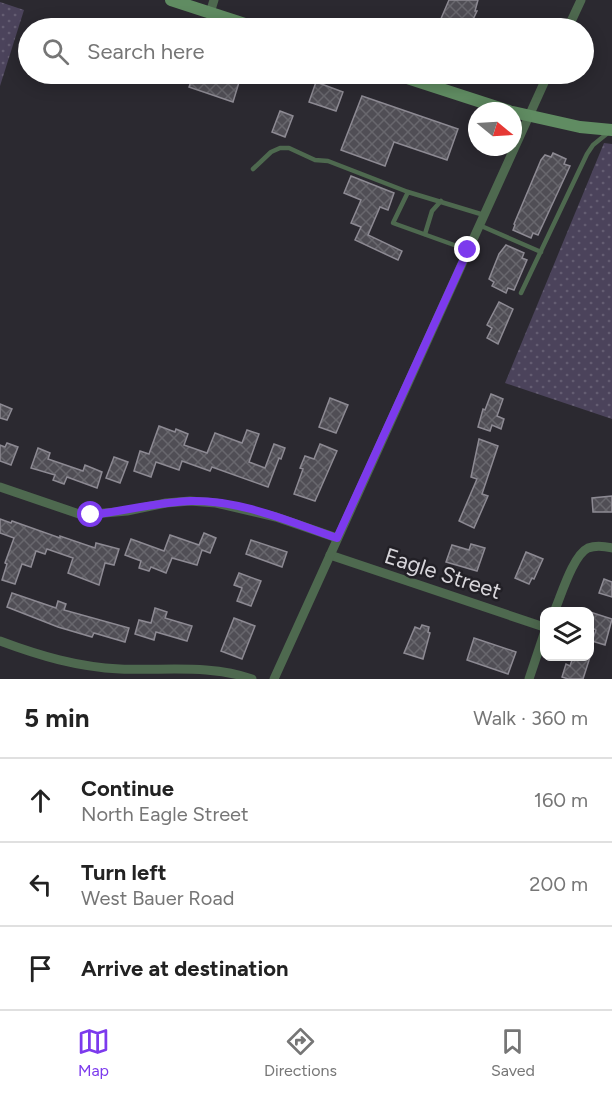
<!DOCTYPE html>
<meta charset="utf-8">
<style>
:root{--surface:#fff;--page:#f2f2f2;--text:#222;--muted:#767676;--line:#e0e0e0;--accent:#7c3aed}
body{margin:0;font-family:Figtree,sans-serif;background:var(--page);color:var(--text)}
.controls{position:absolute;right:18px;bottom:18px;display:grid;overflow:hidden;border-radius:12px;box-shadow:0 3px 15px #0003}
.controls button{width:54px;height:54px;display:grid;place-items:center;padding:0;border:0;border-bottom:2px solid var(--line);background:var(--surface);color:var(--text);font:30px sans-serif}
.compass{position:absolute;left:468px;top:102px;width:54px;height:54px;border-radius:50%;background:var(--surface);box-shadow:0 3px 15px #0003;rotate:108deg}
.stop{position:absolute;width:18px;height:18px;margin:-14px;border:4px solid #7c3aed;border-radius:50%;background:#fff}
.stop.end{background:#7c3aed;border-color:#fff;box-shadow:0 2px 6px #0008}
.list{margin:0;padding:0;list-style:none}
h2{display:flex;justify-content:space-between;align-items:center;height:78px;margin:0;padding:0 24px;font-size:26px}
h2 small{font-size:20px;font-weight:400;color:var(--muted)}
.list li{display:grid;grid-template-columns:39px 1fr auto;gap:18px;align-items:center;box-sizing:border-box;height:84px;padding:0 24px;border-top:2px solid var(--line)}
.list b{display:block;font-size:22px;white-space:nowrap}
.list p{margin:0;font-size:20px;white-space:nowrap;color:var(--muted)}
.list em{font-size:20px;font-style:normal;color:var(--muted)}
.icon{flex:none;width:33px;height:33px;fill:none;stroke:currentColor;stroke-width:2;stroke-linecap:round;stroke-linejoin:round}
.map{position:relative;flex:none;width:612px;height:679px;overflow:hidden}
.search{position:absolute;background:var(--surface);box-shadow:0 3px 15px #0003;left:18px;right:18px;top:18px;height:66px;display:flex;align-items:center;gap:15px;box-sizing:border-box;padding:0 21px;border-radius:33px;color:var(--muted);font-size:22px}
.sheet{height:330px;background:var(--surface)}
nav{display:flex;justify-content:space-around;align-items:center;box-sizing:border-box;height:84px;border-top:2px solid var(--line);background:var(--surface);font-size:16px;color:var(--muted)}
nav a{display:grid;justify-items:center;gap:3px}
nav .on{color:var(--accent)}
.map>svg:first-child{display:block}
</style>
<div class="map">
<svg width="612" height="679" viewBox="0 0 612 679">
<defs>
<pattern id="park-dots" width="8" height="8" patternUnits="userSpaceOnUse" patternTransform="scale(1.5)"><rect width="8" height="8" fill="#4b435b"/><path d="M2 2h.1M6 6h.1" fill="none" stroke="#645d72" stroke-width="1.8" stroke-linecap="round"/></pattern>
<pattern id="building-cross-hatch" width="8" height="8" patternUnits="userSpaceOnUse" patternTransform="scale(1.5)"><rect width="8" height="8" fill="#504e55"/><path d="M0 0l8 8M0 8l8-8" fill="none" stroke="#68676d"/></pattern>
</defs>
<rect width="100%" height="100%" fill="#2b2930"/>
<g fill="url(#park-dots)">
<polygon points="0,2 24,10 0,86"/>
<polygon points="604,143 612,144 612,419 505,383"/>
</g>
<g fill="url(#building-cross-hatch)" stroke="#8d8a93" stroke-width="1.5">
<polygon points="449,0 478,0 475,11 477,11 469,28 437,28"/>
<polygon points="194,74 225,74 240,79 233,102 189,87"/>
<polygon points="316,82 343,92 336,111 309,102"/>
<polygon points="362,96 458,129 447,160 394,142 385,166 341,150"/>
<polygon points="280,111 293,116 285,137 272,132"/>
<polygon points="553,153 566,159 564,164 570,166 538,235 533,233 531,238 513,230 515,225 514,224 541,160 545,155 551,157"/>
<polygon points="351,176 394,193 388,210 380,207 368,235 402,251 398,260 355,240 361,227 351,223 361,200 344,193"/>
<polygon points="506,245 524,253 522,258 527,260 514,290 508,288 506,293 492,286 494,282 489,279 499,254"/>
<polygon points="499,302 513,309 498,344 487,338 492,328 487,325"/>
<polygon points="491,394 503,399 497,416 504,419 501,429 492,425 490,431 478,427 483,409 485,410"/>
<polygon points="330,398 348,405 336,433 319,427"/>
<polygon points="0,404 12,409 7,420 0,418"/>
<polygon points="159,426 175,432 176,429 188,434 184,445 207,453 215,433 242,443 247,430 259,434 249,462 265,468 274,444 285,448 281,459 279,458 268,487 212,467 210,471 182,461 179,470 156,462 151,477 134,471 140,451 149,454"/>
<polygon points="479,439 498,446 482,494 488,496 474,528 459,521 477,479 471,477"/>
<polygon points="7,443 18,447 11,465 0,461 0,445 5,447"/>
<polygon points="320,444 337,451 315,501 294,494 303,469 300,468 305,456 314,459"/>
<polygon points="38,448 50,453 48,459 83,471 85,465 102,472 97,488 67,477 64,484 53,480 55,475 31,468"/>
<polygon points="114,457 128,462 120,483 106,478"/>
<polygon points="612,496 612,512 593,512 592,498"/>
<polygon points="0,519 11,523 12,521 60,538 60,536 95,548 96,543 119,549 114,565 105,563 99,585 68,573 73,558 47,549 45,554 36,551 31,567 22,564 15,584 2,580 7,564 5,563 14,538 0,533"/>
<polygon points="204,533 216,538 210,553 202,550 197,565 172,558 166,573 151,567 149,571 139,568 141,561 125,555 131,539 164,551 170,535 199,545"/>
<polygon points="251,540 287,552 282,567 246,554"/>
<polygon points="471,544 485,548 477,571 446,562 452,545 469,550"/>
<polygon points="526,552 543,559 534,579 532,578 529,584 515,578"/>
<polygon points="239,573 261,581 251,606 237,601 242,588 234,585"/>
<polygon points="604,579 612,582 612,597 599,593"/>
<polygon points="12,593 56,608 58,601 66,604 64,610 129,628 125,642 94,633 92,637 58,627 7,607"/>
<polygon points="155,608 167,612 165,618 192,626 187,641 156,632 154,640 135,634 139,620 151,623"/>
<polygon points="590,612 612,619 605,645 592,641 596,630 590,627"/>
<polygon points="234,618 255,626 242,659 221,651"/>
<polygon points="422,625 429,627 428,632 430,633 423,659 404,653 415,627 420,629"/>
<polygon points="474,638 516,652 508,674 467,660"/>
<polygon points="573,657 590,657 583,679 568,679 562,677 566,664 570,666"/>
</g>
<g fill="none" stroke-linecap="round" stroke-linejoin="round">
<g stroke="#4e694f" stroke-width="4.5">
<polyline points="253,169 271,152 280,148 289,148 315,160 328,161 408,192"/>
<polyline points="479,225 541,252"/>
<polyline points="425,234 432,211 441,201"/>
<polyline points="468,250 393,223 408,192 484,215"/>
<polyline points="521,293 587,154 593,145 609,132"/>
</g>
<g stroke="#4e694f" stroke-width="9">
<polyline points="210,13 214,0"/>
<polyline points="568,28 581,0"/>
<polyline points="0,487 82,515 127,511 166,503 190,501 216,503 276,517 337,538"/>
<polyline points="330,555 544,627"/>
<path d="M554 612C561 596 573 555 588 548 596 545 604 546 612 548"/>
<path d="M0 641C40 656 78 667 120 669 164 671 210 664 252 679"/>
<polyline points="274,679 548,74"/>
<polyline points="529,679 544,634"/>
</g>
<g stroke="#608c62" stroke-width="12">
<polyline points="171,0 257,28"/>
<polyline points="395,74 509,111"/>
<polyline points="513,112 580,127 612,130"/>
</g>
</g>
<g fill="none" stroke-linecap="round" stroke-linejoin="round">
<path stroke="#7c3aed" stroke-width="8" d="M91 515C124 511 158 502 191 501 242 500 290 522 337 538L468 250"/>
</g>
<g text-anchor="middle" stroke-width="5" stroke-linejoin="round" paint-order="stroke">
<g font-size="22" fill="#d7d5da" stroke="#222026">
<text transform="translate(443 573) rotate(18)" y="8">Eagle Street</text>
</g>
</g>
</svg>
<div class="controls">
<button><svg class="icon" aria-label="layers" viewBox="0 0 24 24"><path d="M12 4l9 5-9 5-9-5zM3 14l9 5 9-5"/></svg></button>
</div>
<svg class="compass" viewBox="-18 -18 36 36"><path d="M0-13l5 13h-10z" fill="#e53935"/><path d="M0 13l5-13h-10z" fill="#767676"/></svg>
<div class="stop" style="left:91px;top:515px"></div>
<div class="stop end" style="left:468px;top:250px"></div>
<div class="search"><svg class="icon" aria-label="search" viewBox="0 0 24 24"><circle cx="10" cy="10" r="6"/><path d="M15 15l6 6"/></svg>Search here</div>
</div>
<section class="sheet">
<h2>5 min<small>Walk · 360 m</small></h2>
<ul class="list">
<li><svg class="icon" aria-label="ahead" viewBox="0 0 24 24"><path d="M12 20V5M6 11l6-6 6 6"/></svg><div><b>Continue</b><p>North Eagle Street</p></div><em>160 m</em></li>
<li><svg class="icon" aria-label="left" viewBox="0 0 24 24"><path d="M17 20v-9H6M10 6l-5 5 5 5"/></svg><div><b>Turn left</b><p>West Bauer Road</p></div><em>200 m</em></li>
<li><svg class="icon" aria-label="arrive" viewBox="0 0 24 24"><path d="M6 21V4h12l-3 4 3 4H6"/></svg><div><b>Arrive at destination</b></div></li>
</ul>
</section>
<nav>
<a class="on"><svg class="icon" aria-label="map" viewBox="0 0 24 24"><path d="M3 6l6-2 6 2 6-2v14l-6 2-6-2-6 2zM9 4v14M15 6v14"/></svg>Map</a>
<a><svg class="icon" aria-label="directions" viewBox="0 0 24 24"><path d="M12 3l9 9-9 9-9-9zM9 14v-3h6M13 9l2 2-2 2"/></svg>Directions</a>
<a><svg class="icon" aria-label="saved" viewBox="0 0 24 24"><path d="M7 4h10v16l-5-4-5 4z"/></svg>Saved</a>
</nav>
